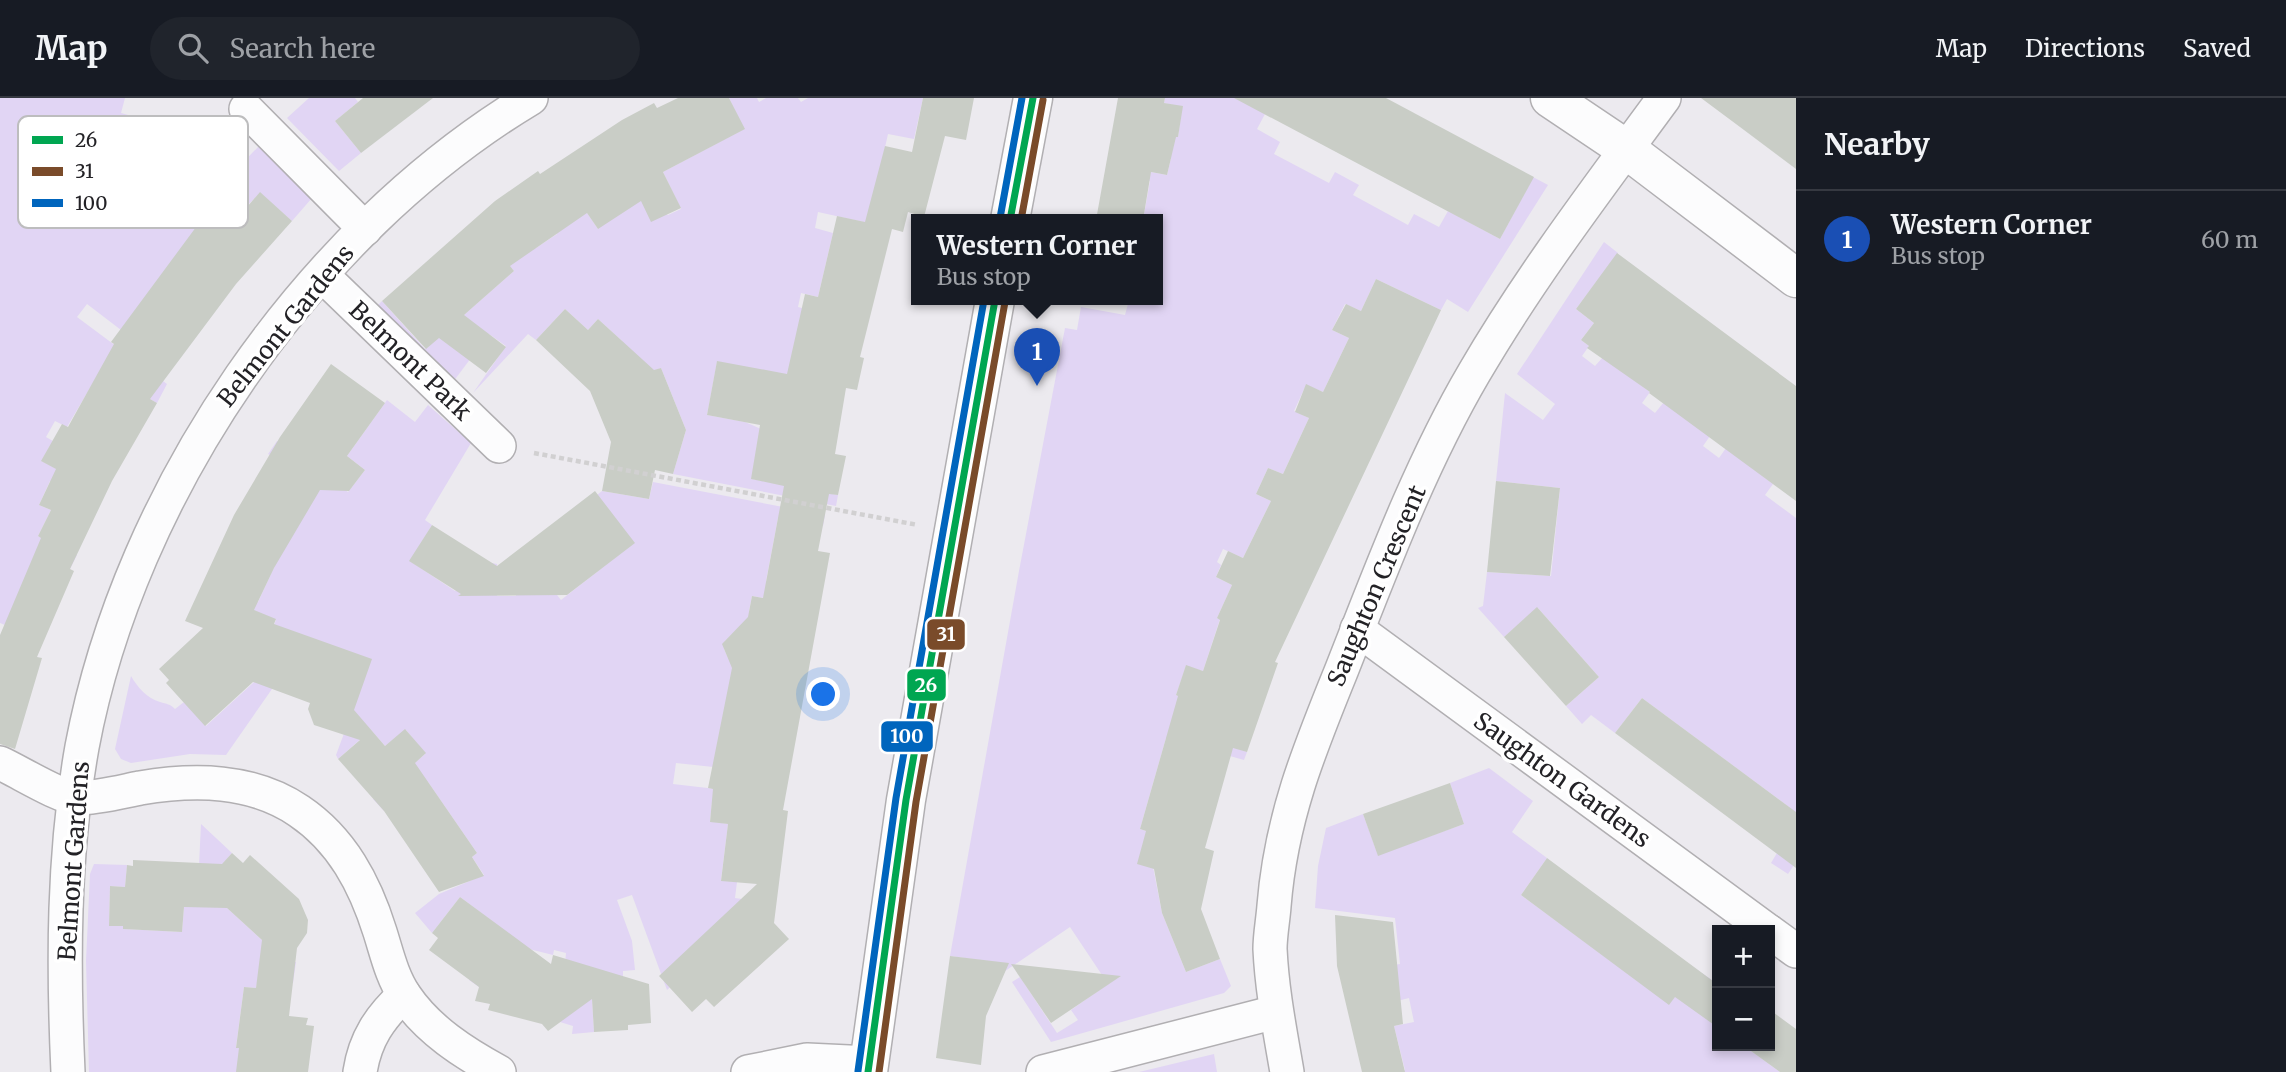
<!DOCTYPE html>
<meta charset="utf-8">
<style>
:root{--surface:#171b24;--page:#20242c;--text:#f1f3f6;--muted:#9ea1a6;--line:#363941;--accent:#1a73e8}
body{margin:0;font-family:Merriweather,serif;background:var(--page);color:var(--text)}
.controls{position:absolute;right:21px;bottom:21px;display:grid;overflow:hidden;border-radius:0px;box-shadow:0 4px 10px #0003}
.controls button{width:63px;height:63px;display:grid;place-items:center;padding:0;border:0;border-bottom:2px solid var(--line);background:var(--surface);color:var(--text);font:35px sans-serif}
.you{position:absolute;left:824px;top:597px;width:24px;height:24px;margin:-18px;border:5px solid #fff;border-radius:50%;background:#1a73e8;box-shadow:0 0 0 10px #1a73e833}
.badge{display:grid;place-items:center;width:46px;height:46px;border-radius:50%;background:var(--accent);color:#fff;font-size:23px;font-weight:700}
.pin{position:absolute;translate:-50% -58px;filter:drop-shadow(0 2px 4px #0008)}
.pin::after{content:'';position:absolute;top:37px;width:24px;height:21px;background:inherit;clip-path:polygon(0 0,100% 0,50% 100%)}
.popup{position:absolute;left:911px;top:116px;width:252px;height:91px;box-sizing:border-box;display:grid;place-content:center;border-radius:0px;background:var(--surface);filter:drop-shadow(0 2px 5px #0005);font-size:23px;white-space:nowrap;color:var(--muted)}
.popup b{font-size:26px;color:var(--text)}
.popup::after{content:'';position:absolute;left:50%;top:100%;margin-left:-14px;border:14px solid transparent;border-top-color:var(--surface)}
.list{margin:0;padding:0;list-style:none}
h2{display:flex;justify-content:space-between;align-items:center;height:91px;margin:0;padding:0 28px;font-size:30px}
h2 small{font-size:23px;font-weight:400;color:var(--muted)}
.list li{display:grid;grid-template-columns:46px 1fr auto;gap:21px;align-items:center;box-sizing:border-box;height:98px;padding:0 28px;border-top:2px solid var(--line)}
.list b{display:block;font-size:26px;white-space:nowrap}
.list p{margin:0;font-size:23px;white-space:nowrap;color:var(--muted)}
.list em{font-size:23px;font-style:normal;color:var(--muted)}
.icon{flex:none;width:38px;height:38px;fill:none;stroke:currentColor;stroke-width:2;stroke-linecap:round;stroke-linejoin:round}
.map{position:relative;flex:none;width:1796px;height:974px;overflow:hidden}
header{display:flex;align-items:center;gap:42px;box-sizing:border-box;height:98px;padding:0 35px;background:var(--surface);border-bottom:2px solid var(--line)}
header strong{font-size:33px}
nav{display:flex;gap:38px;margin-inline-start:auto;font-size:24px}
.search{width:490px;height:63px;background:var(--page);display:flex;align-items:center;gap:18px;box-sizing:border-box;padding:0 24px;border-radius:38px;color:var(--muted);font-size:26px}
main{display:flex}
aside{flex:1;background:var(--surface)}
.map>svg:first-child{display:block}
</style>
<header>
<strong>Map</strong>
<div class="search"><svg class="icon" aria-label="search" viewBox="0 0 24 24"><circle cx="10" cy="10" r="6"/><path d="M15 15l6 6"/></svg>Search here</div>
<nav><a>Map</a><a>Directions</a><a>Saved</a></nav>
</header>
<main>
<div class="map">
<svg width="1796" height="974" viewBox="0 0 1796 974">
<rect width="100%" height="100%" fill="#eceaef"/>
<g fill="#e1d5f4">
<polygon points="0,0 125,0 121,15 150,23 150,26 165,24 142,47 153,59 147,64 185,103 215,75 224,84 260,47 312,100 292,123 260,95 121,232 87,206 77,219 167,286 157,305 100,273 67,329 55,323 46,339 58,346 49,349 42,363 105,397 50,383 39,407 51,412 38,438 77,457 70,471 35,456 5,527 0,525"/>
<polygon points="309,0 355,0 358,4 335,23 361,55 339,73 287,20"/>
<polygon points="729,0 757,0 759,4 766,0 798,0 801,4 808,0 923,0 914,41 888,36 868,125 818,114 815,130 833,135 818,199 801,195 798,209 802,210 800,279 717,264 707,317 745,324 789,343 757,347 752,381 838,397 836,408 673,376 686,332 661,270 632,281 622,243 598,221 588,232 565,211 536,242 528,236 473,295 506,248 489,236 453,284 376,209 382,203 425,251 514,173 471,125 536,150 557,136 557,130 574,96 598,131 603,82 668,117 681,111 663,74 744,31"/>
<polygon points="1165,0 1238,0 1265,16 1257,31 1280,44 1274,56 1329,85 1335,74 1359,87 1353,97 1408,127 1414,116 1439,129 1448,113 1500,141 1533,79 1548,87 1468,214 1447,201 1441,212 1376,181 1361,213 1345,206 1332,232 1349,240 1323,294 1306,287 1294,313 1309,320 1283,376 1268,370 1256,396 1271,403 1243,460 1223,451 1217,464 1221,467 1216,479 1232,487 1217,520 1220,521 1203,573 1186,568 1176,597 1192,602 1182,631 1247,654 1244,662 1166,640 1140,731 1146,733 1162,815 1186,874 1220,861 1231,888 1224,895 1051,944 1012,884 1020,879 1057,935 1078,922 1071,912 1108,886 1070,829 992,882 994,864 950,858 1019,473 1065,230 1077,232 1081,209 1125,217 1129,202 1158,202 1158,122 1143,122 1150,83 1105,74 1107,66 1167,77 1171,60 1159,36 1178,39 1182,9 1164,5"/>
<polygon points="1604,144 1618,155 1576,211 1594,225 1581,242 1589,248 1582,258 1595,268 1603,259 1650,294 1642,305 1655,315 1664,304 1710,338 1703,348 1719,360 1726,350 1773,386 1765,397 1796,420 1796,764 1788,776 1771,765 1777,755 1789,709 1642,600 1615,635 1591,617 1582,626 1566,608 1599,579 1538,510 1504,539 1478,510 1483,508 1487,474 1551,478 1560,390 1496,383 1505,295 1543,322 1555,306 1517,276"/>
<path d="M387 302 415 324 428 307 471 345 425 422 432 427 410 463 455 493 492 465 497 466V498H516L515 465 526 458 561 502 634 445 597 397 602 393 649 401 653 384 825 417 823 428 778 420 766 483 771 501 752 498 749 513 755 514 725 543 724 551 728 560 746 563 732 671 676 665 673 686 742 694 741 707 712 704 710 723 728 726 721 782 737 784 735 800 742 801 684 876 667 892 632 797 617 802 632 843 635 872 623 873V884L591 886 594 934 572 936 573 928 560 924 566 855 554 852 553 857 521 849 483 872 479 889 469 882 505 833 460 799 432 835 415 815 439 796 484 777 472 759 477 755 428 684 384 713 373 701 425 656 406 632 385 648 371 632 338 661 336 657 361 590 272 591 226 657 190 656 131 665 121 661 115 651 131 578C138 590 147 600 160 604 167 606 170 606 175 611L184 604 206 628 265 574 271 534 276 522 240 507 258 504 277 463 270 357 268 356 277 343 348 394 365 372 347 358Z"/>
<polygon points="1489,670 1533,703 1512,734 1547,760 1521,797 1669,906 1696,871 1712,882 1717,875 1717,917 1712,925 1717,929 1717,948 1744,948 1780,974 1397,974 1405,972 1394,928 1414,924 1409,900 1389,905 1341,876 1400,866 1395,820 1315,810 1318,768 1326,730 1363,716 1378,757 1464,726 1450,685"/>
<polygon points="201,726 232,755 214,776 214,798 287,865 296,864 293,885 258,880 256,890 244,889 236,949 254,952 279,974 89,974 86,863 90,776 94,766 127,767 125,789 110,788 109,828 123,828 124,831 182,834 184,809 197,809"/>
<polygon points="1214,956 1217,974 1139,974"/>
</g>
<g fill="#c9cdc6">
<polygon points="363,0 433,0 361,55 335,23"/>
<polygon points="678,0 729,0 745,31 663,74 681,110 651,124 641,103 598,131 587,115 510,168 514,173 464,217 506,249 486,275 439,240 426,251 382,203 495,103 538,73 540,76 622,22 654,5 657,10"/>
<polygon points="923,0 974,0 966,42 945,38 924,119 908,114 903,134 892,131 860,259 864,260 857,292 846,290 835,356 846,358 838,397 829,396 818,453 830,455 783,712 788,713 774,825 789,841 714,909 706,901 692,914 659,878 757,786 721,783 728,726 710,724 713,691 708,690 732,570 722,546 748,519 752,498 763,500 784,388 751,381 760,327 707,317 717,263 787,276 805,196 818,199 837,118 865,124 885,48 912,54"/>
<polygon points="1118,0 1165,0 1164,5 1183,8 1178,39 1176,39 1167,77 1151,74 1143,122 1096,122"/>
<polygon points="1234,0 1386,0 1534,79 1500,141"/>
<polygon points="1701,0 1796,0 1796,71 1740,29"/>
<polygon points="165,24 247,109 260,94 292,123 236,186 150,301 157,305 112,383 70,471 74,473 37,559 42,560 15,651 0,646 0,537 41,440 38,438 51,412 39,407 56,371 41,363 62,326 68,329 114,246 111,244 202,121 147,64 153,59 141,47"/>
<polygon points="1617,155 1796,288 1796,403 1649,295 1650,294 1587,250 1589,248 1581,242 1594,225 1576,211"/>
<polygon points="1376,181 1441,212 1275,564 1278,565 1247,654 1233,650 1205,750 1214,753 1201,811 1220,861 1186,874 1162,815 1154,771 1137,766 1146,733 1140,731 1178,598 1176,597 1186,567 1203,573 1220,522 1217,520 1232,487 1216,479 1228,453 1243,460 1271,403 1256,396 1268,370 1283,376 1309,320 1295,314 1306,286 1323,294 1349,240 1332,232 1346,206 1361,213"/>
<polygon points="565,211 588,232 598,221 654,272 661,270 686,332 673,376 655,372 649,401 602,393 611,344 590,293 536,242"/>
<polygon points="331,266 385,305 347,358 365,372 349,393 320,392 274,470 254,512 276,521 274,526 372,561 354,612 385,648 405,631 426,655 415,665 477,755 472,759 484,778 439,794 384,713 338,661 360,642 314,627 308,611 310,605 253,584 205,628 166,585 169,582 159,571 203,530 185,523 234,417 280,339"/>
<polygon points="1496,383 1560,390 1550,478 1487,474"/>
<polygon points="595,393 635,445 567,497 458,498 461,496 409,463 432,427 497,468"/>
<polygon points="1537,509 1599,579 1566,608 1504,539"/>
<polygon points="1642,600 1796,714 1796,770 1615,635"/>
<polygon points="1450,685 1464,726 1378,758 1363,716"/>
<polygon points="232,755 243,765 250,757 299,801 308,822 307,835 297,850 289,918 308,920 306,927 314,928 308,974 236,974 239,950 236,950 244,889 256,890 262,842 227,810 184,809 182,834 123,831 123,828 109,828 110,788 125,789 127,767 133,768 133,762 222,766"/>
<polygon points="1547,760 1717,886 1717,929 1675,899 1669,907 1521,797"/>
<polygon points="460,799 551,866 553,857 649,886 651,925 628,927 628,932 594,934 592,901 548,933 542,926 488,912 490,906 475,903 479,889 429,852 438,840 432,835"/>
<polygon points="1335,817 1393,824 1403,926 1394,928 1405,974 1362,974 1337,868"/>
<polygon points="950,858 1009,865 986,918 981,967 936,960"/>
<polygon points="1011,866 1121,878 1051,925"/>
<polygon points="1770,912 1796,931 1796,974 1780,974 1744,948 1770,948"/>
</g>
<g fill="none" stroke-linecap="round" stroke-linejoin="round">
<defs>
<g id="minor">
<polyline points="246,11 365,131"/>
<polyline points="322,177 499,348"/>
<polyline points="1357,531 1767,832"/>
<path d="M0 665C18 673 61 700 77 700 97 700 120 694 140 690 194 681 252 681 299 713 342 742 365 786 380 834 387 856 392 879 405 898 428 932 464 955 499 974"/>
<polyline points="1770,834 1796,853"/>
<path d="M68 974C63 866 63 756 82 649 130 393 308 134 531 0"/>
<path d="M360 974C365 941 380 919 404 897"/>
<polyline points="748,974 807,962 870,965"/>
<polyline points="1043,974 1276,914"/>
<path d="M1287 974C1280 933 1272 893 1270 851 1270 837 1273 822 1274 808 1281 720 1309 652 1342 571 1381 472 1420 367 1474 275 1530 179 1598 90 1664 0"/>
</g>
<polyline id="tertiary" points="1550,0 1626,51 1796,180"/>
<g id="primary">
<polyline points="1010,122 1033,0"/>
<polyline points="868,974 906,702 995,202"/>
</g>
</defs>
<use href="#minor" stroke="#b1afb2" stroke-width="36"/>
<use href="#tertiary" stroke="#b1afb2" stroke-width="41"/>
<use href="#primary" stroke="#b1afb2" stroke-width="41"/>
<polyline stroke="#d1d0d1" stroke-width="4.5" stroke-dasharray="5 3.5" stroke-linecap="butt" points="534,355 918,427"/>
<use href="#minor" stroke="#fcfcfd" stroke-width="33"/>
<use href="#tertiary" stroke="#fcfcfd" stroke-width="38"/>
<use href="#primary" stroke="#fcfcfd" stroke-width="38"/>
<defs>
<g id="bus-1">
<polyline points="1010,122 1033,0"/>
<polyline points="868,974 906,702 995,202"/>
</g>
<g id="bus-2">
<polyline points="1021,122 1043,2"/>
<polyline points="879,974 916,704 1005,204"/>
</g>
<g id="bus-3">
<polyline points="1000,120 1022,0"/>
<polyline points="858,973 896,700 984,202"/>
</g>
</defs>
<use href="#bus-1" stroke="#fff" stroke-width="12"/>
<use href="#bus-2" stroke="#fff" stroke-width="12"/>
<use href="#bus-3" stroke="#fff" stroke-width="12"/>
<use href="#bus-1" stroke="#00a651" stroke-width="7"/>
<use href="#bus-2" stroke="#7a4b2a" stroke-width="7"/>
<use href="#bus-3" stroke="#0065bd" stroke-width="7"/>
</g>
<g text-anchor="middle" stroke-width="7" stroke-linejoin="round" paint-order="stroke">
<g font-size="24" fill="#232226" stroke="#fff">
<text transform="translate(286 228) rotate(-51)" y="8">Belmont Gardens</text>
<text transform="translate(410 263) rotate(44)" y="8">Belmont Park</text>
<text transform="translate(1377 488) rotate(-67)" y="8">Saughton Crescent</text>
<text transform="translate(1562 682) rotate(36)" y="8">Saughton Gardens</text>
<text transform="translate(74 763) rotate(-86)" y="8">Belmont Gardens</text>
</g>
</g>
<rect x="18" y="18" width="230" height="112" rx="10" fill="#fff" stroke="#bdbdbe" stroke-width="2"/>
<rect x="32" y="38" width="31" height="8" fill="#00a651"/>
<rect x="32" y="69" width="31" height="9" fill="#7a4b2a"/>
<rect x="32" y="101" width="31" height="8" fill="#0065bd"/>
<g font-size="19" fill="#232226">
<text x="75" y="49">26</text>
<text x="75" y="80">31</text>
<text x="75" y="112">100</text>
</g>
<g stroke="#fff" stroke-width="2.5">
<rect x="926" y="520" width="40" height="33" rx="7" fill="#7a4b2a"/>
<rect x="906" y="570" width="41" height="34" rx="7" fill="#00a651"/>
<rect x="880" y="622" width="54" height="33" rx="7" fill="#0065bd"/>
</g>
<g font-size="19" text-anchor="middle" font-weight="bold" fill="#fff">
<text x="946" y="543">31</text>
<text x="926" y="594">26</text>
<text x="907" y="645">100</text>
</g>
</svg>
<div class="controls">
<button>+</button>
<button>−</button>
</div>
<div class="you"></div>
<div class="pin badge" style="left:1037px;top:288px;background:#1a4fb4">1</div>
<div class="popup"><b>Western Corner</b>Bus stop</div>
</div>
<aside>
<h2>Nearby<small></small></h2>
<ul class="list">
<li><span class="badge" style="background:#1a4fb4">1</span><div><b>Western Corner</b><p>Bus stop</p></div><em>60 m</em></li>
</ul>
</aside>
</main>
